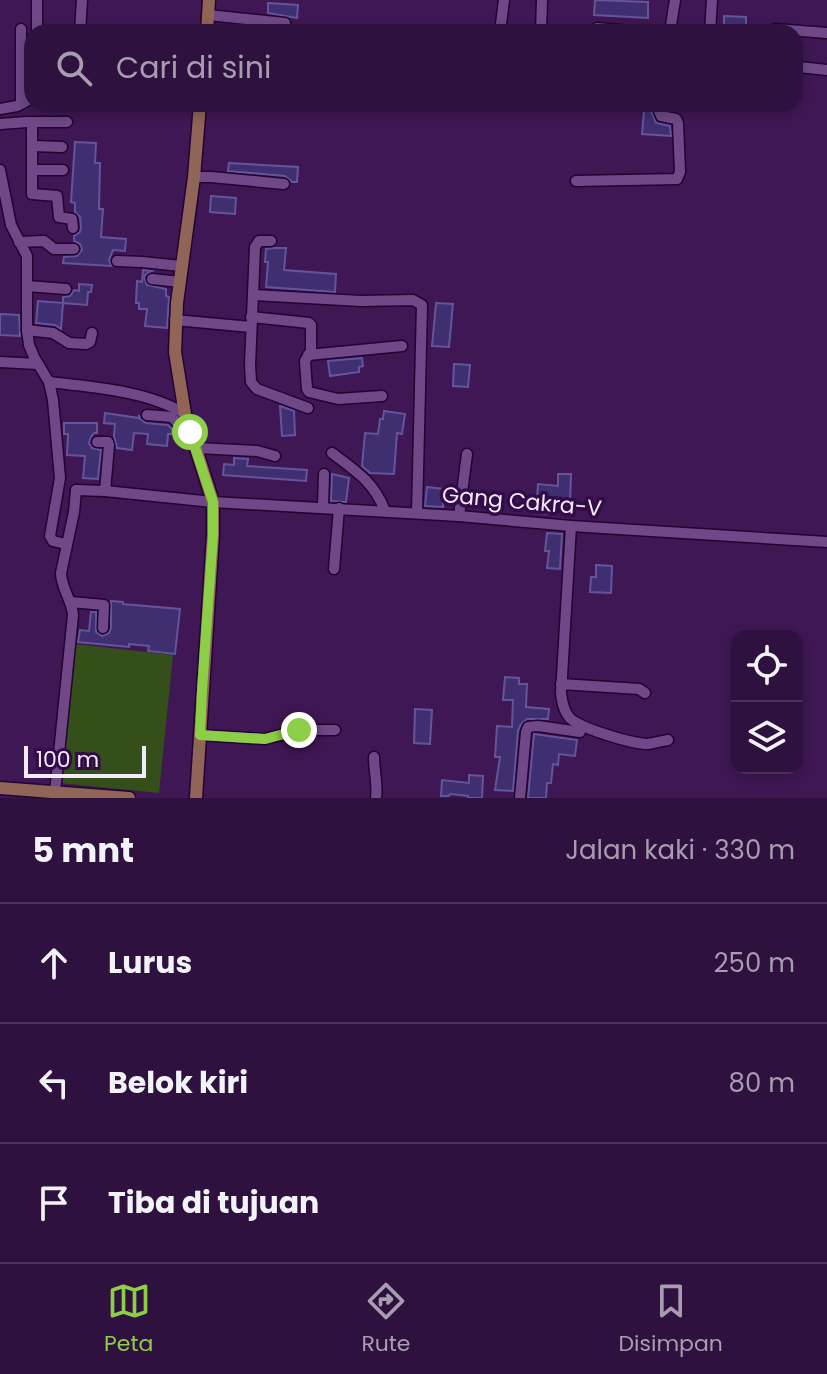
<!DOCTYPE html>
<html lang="id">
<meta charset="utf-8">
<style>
:root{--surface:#2f113f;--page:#3b1f4a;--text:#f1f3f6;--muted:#a79db0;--line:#4a3159;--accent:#8cce45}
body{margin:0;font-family:Poppins,sans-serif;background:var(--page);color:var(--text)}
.controls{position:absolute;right:24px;bottom:24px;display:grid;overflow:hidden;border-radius:16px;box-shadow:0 4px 12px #0003}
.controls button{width:72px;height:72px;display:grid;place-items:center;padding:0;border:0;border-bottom:2px solid var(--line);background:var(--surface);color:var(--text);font:40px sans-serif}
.scale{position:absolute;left:24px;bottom:20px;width:122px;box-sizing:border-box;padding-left:8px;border:4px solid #f4ebfa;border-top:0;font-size:22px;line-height:28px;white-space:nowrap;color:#f4ebfa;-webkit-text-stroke:6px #340b49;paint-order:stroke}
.stop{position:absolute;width:24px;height:24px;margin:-18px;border:6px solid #8cce45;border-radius:50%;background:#fff}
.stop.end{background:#8cce45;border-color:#fff;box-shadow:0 2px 8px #0008}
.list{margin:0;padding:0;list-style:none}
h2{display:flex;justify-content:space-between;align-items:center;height:104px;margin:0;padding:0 32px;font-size:34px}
h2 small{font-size:26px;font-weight:400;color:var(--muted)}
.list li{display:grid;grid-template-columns:52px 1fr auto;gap:24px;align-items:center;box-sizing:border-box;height:120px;padding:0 32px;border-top:2px solid var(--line)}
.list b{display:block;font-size:30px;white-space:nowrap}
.list em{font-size:26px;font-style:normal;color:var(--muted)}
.icon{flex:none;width:44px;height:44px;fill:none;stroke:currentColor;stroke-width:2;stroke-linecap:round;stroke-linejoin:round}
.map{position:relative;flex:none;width:827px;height:798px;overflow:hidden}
.search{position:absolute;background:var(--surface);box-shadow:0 4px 12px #0003;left:24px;right:24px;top:24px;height:88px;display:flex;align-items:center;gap:20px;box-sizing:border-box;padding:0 28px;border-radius:24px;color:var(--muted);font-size:30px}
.sheet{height:464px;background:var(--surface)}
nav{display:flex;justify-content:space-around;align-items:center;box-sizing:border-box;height:112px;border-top:2px solid var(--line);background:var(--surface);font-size:22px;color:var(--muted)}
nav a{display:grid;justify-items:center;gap:4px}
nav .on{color:var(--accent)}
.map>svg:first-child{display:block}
</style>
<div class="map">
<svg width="827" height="798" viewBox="0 0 827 798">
<rect width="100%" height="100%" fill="#3f1754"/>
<polygon fill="#344f19" points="75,644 173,655 159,793 60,783"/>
<g fill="#3f2f71" stroke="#64559b" stroke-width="2">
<polygon points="595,0 648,2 648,18 594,15"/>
<polygon points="268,3 298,5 297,18 268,13"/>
<polygon points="724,16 746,17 746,32 724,32"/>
<polygon points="644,111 651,111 656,123 670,126 671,136 642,134"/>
<polygon points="75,142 96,143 95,163 100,163 99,209 103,209 101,237 126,239 125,251 113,250 109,260 111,266 63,263 64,257 77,256 82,250 80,244 74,241 74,236 80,232 81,227 80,217 75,212 75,203 71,202"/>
<polygon points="229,163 298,167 297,182 292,182 285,176 228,171"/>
<polygon points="211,196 236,198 235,214 210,212"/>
<polygon points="275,248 286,248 284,270 336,274 335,292 266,287 268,262 265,262 266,249"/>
<polygon points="143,270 152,271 146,274 144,277 147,285 166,289 166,296 169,297 167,328 145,326 147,309 139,309 139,303 136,303 137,281 142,282"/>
<polygon points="79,284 92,285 91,292 88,292 87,305 63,303 61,329 55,325 36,323 38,301 63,303 63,297 70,296 74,290 79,291"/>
<polygon points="436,303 453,304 449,347 432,346"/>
<polygon points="0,314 19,315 20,336 0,335"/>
<polygon points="362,358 363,366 359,367 359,372 330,376 328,361"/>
<polygon points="454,364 470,365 468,387 453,386"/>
<polygon points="280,406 294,411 295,435 282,436"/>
<polygon points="384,411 405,414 402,434 397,433 394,474 370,473 362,466 365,433 378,434 380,419 383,419"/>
<polygon points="105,413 139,418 139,415 140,419 146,423 168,425 172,429 172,434 168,434 167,446 147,444 148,434 134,433 132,450 117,448 114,436 115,424 104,423"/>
<polygon points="64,423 97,423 97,433 94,433 91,437 89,443 92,448 101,450 98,479 83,478 85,456 67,455 68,434 64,434"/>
<polygon points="234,458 248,459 247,466 307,470 306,481 223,475 224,464 234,465"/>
<polygon points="332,474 349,478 346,502 331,501"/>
<polygon points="558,474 571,474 570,506 550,505 549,514 536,513 538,484 558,486"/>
<polygon points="427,487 444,489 443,507 425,506"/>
<polygon points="547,533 562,534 560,569 547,568 549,551 545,551"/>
<polygon points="596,565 612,566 611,593 590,592 591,577 596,577"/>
<polygon points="111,601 123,602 123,604 180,609 175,654 148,651 149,646 129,644 129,647 78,642 80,630 89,631 91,612 96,612 96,632 102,636 109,633 111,628"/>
<polygon points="505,677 519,678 519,684 527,684 526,707 549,709 548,719 527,719 521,724 518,731 513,791 495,790 500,757 495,757 497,726 512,727 513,700 503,700"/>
<polygon points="415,709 432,710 430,744 414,743"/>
<polygon points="534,734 577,740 575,756 559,754 558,765 553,764 551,783 547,783 546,798 528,798"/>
<polygon points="469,775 483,776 482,798 468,798 468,796 450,794 449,796 441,796 442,780 469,783"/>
</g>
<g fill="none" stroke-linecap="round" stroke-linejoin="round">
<defs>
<g id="minor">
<polyline points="208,15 285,23"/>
<polyline points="597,28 643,32"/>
<polyline points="21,29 21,104"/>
<polyline points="775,29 827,33"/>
<polyline points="37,32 37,0"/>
<polyline points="80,32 82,0"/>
<polyline points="500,32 504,0"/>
<polyline points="541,32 542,0"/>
<polyline points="670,32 675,0"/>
<polyline points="710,32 712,0"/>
<polyline points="799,67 827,70"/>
<polyline points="0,109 17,106 32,98"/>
<polyline points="32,122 32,194 57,196 59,217 72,219 73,228"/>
<polyline points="0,124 27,122 67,122"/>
<polyline points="32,146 62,147"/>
<polyline points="0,170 11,225 27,256 27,330 29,345 34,357 49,382 53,400 60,478 50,536 53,541 66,544"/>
<polyline points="33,170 63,170"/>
<polyline points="194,177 211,177 284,184"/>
<polyline points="576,181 677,179 680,172 678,123 676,119 661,116 659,111 660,104"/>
<polyline points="271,241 259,241 255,247 250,365 251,382 257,389 308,408"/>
<polyline points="19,242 44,241 54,249 74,249"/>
<polyline points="117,261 142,262 181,266"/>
<polyline points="152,279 180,282"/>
<polyline points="27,286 66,289"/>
<polyline points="253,295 361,301 413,300 422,305 417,513"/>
<polyline points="251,317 309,323 311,325 311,351 305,361 307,389 309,392 338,399 382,396"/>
<polyline points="175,320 251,327"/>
<polyline points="27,330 53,333 69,343 86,344 90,342 92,333"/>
<polyline points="308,355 402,346"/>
<polyline points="0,362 38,364"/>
<path d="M49 382C92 387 148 391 185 414"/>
<polyline points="147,415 172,417 181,427 190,432"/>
<polyline points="97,442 108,442 109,445 105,491"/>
<polyline points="197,448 257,451 275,456"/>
<path d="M332 453C356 471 374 482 385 511"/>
<polyline points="76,490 105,491 213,502 459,516 571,526 827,542"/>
<polyline points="323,507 324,474"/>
<polyline points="459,516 467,454"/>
<path d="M571 526 561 693C562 701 563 710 569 717 578 728 633 744 648 744 655 743 662 741 668 740"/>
<polyline points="334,569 339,508"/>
<polyline points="71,602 104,605 103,628"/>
<polyline points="561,684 639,689 645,693"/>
<polyline points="200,735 265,739 299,730 335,730"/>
<path d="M374 757C374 771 378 784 376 798"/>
<path d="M55 793 73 615C72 600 61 588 61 573L74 512 76 490"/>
<polyline points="520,798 526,732 528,727 538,726 580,732"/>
</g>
<g id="major">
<polyline points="207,32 209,0"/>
<polyline points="0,788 129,798"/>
<polyline points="196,798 213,535 213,502 185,414 175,352 177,303 194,177 200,104"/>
</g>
</defs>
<use href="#minor" stroke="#220431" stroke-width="13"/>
<use href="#major" stroke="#220431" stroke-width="15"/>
<use href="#minor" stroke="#704888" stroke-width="10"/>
<use href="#major" stroke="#906457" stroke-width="12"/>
</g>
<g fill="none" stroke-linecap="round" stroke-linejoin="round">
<polyline stroke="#8cce45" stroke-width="10" points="190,432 213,502 213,535 202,690 200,735 265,739 299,730"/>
</g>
<g text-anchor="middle" stroke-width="7" stroke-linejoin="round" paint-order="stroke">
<g font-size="22" fill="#f4ebfa" stroke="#340b49">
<text transform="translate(522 501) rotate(5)" y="8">Gang Cakra-V</text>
</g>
</g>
</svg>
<div class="controls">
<button><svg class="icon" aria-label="locate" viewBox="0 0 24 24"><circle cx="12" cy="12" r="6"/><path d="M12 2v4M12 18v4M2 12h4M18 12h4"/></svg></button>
<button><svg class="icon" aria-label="layers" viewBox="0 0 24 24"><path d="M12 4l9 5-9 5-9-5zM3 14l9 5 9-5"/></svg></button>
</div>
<div class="scale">100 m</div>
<div class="stop" style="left:190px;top:432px"></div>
<div class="stop end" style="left:299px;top:730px"></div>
<div class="search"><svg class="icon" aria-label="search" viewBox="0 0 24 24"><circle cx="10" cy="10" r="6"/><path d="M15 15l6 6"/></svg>Cari di sini</div>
</div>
<section class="sheet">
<h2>5 mnt<small>Jalan kaki · 330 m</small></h2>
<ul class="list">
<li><svg class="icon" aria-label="ahead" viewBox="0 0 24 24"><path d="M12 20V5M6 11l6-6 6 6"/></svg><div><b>Lurus</b></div><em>250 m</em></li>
<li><svg class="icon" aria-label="left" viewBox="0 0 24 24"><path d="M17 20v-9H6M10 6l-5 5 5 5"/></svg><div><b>Belok kiri</b></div><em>80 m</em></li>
<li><svg class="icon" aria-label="arrive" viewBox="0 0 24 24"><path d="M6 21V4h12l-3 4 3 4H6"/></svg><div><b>Tiba di tujuan</b></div></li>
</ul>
</section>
<nav>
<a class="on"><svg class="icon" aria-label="map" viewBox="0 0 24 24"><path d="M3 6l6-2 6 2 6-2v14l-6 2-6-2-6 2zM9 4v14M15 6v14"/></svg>Peta</a>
<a><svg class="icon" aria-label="directions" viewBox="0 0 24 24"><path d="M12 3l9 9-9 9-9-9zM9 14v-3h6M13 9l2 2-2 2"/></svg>Rute</a>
<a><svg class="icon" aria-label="saved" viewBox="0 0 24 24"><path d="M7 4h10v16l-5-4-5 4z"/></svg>Disimpan</a>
</nav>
